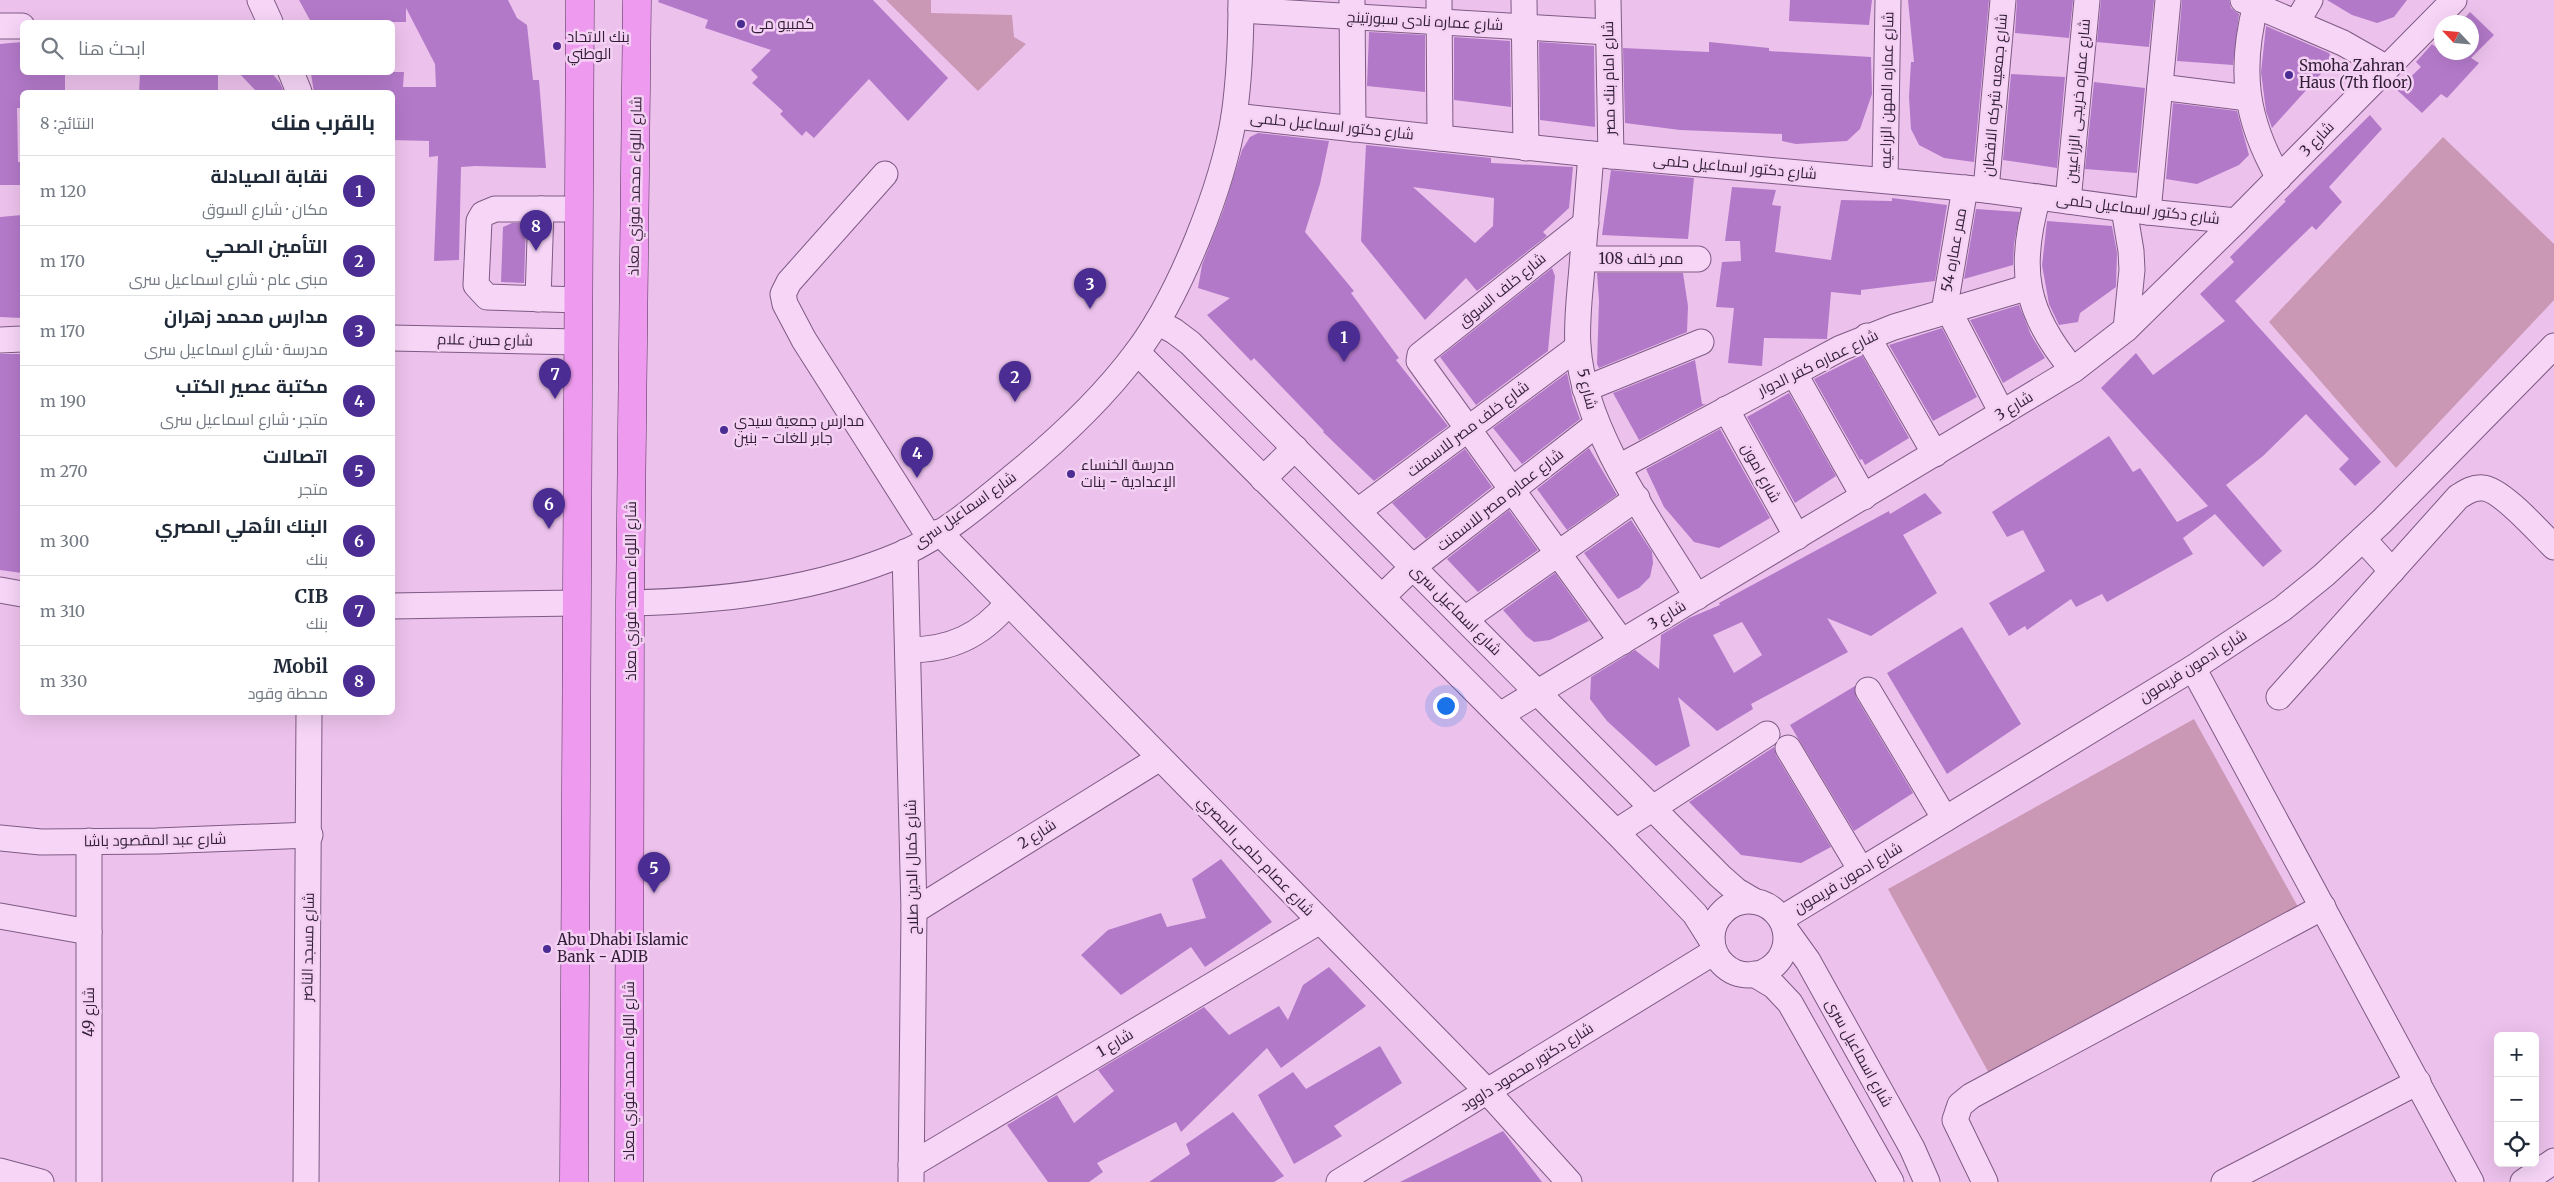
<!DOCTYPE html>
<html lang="ar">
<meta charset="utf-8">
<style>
:root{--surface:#fff;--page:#f6f6f7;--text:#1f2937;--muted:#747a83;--line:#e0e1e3;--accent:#4a2c92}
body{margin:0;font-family:Merriweather,Cairo,serif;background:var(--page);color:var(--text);direction:rtl}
.controls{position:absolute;right:15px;bottom:15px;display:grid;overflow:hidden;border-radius:8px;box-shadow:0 5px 20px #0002}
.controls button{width:45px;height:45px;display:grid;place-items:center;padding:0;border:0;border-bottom:1px solid var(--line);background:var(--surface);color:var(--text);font:25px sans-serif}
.compass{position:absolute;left:2434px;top:15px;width:45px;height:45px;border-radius:50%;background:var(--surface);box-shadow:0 5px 20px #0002;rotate:296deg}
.you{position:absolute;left:1445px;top:705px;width:18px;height:18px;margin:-12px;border:4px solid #fff;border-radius:50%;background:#1a73e8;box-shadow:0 0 0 8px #1a73e833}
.badge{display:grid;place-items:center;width:32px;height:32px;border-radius:50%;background:var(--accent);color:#fff;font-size:16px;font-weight:700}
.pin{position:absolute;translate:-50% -41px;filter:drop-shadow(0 1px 2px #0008)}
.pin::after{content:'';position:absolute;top:26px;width:18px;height:15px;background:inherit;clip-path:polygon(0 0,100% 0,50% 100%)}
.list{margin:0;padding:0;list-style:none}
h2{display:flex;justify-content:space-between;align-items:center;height:65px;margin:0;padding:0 20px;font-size:21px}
h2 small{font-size:16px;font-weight:400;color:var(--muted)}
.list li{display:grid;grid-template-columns:32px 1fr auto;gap:15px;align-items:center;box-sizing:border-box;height:70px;padding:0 20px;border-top:1px solid var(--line)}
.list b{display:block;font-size:19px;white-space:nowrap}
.list p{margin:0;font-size:16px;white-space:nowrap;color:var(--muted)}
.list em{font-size:16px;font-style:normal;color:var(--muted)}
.icon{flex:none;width:28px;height:28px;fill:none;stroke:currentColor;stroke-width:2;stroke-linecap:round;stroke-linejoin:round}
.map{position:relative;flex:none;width:2554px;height:1182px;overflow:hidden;direction:ltr}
.search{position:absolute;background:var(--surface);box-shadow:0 5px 20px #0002;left:20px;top:20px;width:375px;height:55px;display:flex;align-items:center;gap:12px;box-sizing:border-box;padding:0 18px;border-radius:8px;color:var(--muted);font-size:19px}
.panel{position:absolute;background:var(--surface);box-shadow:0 5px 20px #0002;left:20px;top:90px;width:375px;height:625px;border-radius:8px;direction:rtl}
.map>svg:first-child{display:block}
</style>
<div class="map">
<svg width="2554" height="1182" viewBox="0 0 2554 1182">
<rect width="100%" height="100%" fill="#ecc2ec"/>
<g fill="#ca97b4">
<polygon points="886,0 931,0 931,13 1012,15 1014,37 1026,44 978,91"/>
<polygon points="2443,137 2554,244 2554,300 2396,468 2269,322"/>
<polygon points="2194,719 2298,907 1991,1077 1888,889"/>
</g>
<g fill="#b379c9" fill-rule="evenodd">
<polygon points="299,0 508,0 517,18 527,25 533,80 539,80 546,168 475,166 461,167 459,260 434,261 438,156 429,157 429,141 392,140 392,92 314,92 311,74 330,72 404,72 403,87 436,87 435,64 406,8 406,22 311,22"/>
<polygon points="659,0 873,0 948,78 908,121 869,79 814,138 806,131 802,136 780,114 783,111 752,83 758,77 751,70 771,50 705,28 708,20 658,2"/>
<polygon points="1790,0 1872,0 1869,25 1789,21"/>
<polygon points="1908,0 1989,0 1974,162 1944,158 1919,145 1911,129 1909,97 1911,62 1914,62"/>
<polygon points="2017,0 2073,0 2069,38 2015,33"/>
<polygon points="2101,0 2154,0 2149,47 2097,42"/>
<polygon points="2182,0 2229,0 2231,8 2239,14 2233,65 2177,61"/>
<polygon points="2327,0 2407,0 2394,17 2377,23 2352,15"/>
<polygon points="2470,12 2494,35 2471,58 2479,63 2447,98 2441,94 2422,113 2397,90 2421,67 2416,62 2432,44 2438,49 2442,45 2442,52 2472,52 2472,22 2461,22"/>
<polygon points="2266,26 2329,53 2330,55 2327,67 2272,128 2266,111 2261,72"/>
<polygon points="1369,32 1425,35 1425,92 1367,86"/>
<polygon points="1454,37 1510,41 1511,107 1454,100"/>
<polygon points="22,42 22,72 65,72 65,92 22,92 22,108 17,108 18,162 22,162 22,185 0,185 0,44"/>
<polygon points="1539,42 1594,46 1595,127 1540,120"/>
<polygon points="1709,42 1769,48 1769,51 1871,57 1872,94 1860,129 1847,141 1796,144 1782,141 1782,134 1680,130 1625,123 1623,48 1709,52"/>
<polygon points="218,72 218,92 139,92 140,74"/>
<polygon points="238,72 271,72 280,83 284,92 257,92"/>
<polygon points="2011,74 2065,77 2057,168 2003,160"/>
<polygon points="2094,82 2145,88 2137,173 2085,169"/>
<polygon points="2173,103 2237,111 2249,155 2239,165 2197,184 2166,179"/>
<polygon points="2370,115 2382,129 2329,187 2342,202 2316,230 2312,226 2235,301 2381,462 2355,486 2339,469 2349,459 2306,414 2263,456 2226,485 2282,551 2263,567 2215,514 2183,538 2193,554 2107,602 2102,594 2076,607 2071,599 2027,630 2025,626 2009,636 1989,603 2045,571 2023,530 2007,537 1992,512 2027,489 2109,436 2133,472 2140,468 2177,522 2208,506 2101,388 2136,353 2153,375 2225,321 2200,294 2234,262 2230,257 2286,201 2284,200"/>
<polygon points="1258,133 1329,141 1320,184 1305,232 1354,291 1351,293 1399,358 1396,360 1448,426 1374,481 1323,432 1324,431 1254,358 1251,361 1207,315 1230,298 1198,288 1202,265 1223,211 1242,150 1250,137"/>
<path d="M1366 145 1491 158V163L1573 167 1569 208 1543 232 1547 236 1477 291 1466 278 1425 320 1361 241ZM1413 187 1494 198 1493 226 1475 243Z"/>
<polygon points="1611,170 1694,178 1688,239 1602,235"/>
<polygon points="1732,187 1776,190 1772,205 1781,206 1775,252 1831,260 1841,200 1892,201 1892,198 1947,205 1935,281 1861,290 1861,295 1831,292 1827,339 1764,338 1762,366 1728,363 1734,308 1716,307 1722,262 1741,261 1740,241 1725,241"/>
<polygon points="1976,209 2020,212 2014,244 2013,265 1964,279"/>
<polygon points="22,215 22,318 0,317 0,217"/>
<polygon points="2047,221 2112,226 2117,253 2116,287 2080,313 2078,322 2059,325 2049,304 2042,265"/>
<polygon points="512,223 526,223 524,283 501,282 503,227"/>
<polygon points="1552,268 1555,276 1548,351 1476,405 1440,357"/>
<polygon points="1597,273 1683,273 1688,306 1687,332 1599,368 1597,364 1599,301"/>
<polygon points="2019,305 2031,335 2045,358 2003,383 1970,320"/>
<polygon points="1942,328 1977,397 1933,421 1889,345"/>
<polygon points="0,354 22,354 22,573 0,570"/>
<polygon points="1862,355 1909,438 1865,465 1862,459 1860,460 1814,379"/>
<polygon points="1695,360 1702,404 1706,404 1639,440 1613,393"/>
<polygon points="1567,373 1573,400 1580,419 1522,464 1493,428"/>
<polygon points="1789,393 1836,476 1795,503 1747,417"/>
<polygon points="1720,429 1770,518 1719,548 1694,542 1664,507 1646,469"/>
<polygon points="1589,448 1617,495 1567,530 1537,489"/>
<polygon points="1465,449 1492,487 1426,539 1392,503"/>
<path d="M1925 493 1942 513 1903 535 1937 593 1871 636 1827 618 1848 652 1751 704 1753 709 1717 731 1678 697 1690 746 1656 766 1607 721 1590 699 1591 677 1635 650 1659 669 1661 635 1689 618 1720 605 1719 603 1889 511 1890 514ZM1742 622 1762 655 1734 673 1713 635Z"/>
<polygon points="1509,510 1538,550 1478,592 1447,559"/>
<polygon points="1631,520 1652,552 1653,563 1650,577 1639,588 1618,599 1584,553"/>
<polygon points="1555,573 1589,621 1550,640 1534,642 1526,636 1503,610"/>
<polygon points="1962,627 2021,724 1947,774 1887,673"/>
<polygon points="1855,686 1856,697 1913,793 1854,831 1790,725"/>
<polygon points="1774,747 1776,755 1831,847 1801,863 1741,855 1689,802"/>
<polygon points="1221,859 1272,922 1205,967 1191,947 1121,995 1081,955 1108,930 1161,913 1167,927 1206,918 1192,879"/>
<polygon points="1329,967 1366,1006 1281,1068 1267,1048 1181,1132 1176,1122 1097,1163 1103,1172 1089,1182 1048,1182 1007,1125 1057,1095 1074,1123 1114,1091 1098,1070 1204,1007 1229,1035 1279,1006 1288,1020 1303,985"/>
<polygon points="1380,1046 1402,1083 1334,1126 1342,1136 1294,1164 1258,1095 1293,1072 1306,1089"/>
<polygon points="1233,1112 1284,1176 1274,1182 1149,1182 1190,1154 1186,1144"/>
<polygon points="1503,1131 1542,1182 1400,1182"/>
</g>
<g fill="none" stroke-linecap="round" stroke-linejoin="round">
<defs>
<g id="minor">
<polyline points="260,0 270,22"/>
<polyline points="1439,0 1440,138"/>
<polyline points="1524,0 1526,148"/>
<polyline points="1608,0 1611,156"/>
<polyline points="2243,0 2343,43 2387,68"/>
<polyline points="1352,1 1353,129"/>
<path d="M2256 4C2239 70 2245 119 2279 178"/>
<polyline points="1241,10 1608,32"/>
<polyline points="2297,22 2310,0"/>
<polyline points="0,26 22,26"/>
<polyline points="291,72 299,92"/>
<polyline points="2160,87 2248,98"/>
<polyline points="1234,116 1591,154 1986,190 2148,212 2236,221"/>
<path d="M1591 154C1588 192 1585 230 1582 267 1580 293 1576 321 1578 347 1584 432 1653 525 1697 597"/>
<polyline points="885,174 789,282 783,294 785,304 804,340 930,538"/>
<polyline points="1885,180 1888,0"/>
<polyline points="1986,190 2003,0"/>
<path d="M2038 197C2017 269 2025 313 2073 370"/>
<polyline points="2068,201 2087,0"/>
<polyline points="2124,209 2131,251 2132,270 2126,329"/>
<polyline points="2148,212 2168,0"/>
<polyline points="1586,223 1420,355 1419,361 1622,642"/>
<polyline points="1583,259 1698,259"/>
<polyline points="538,299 541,209"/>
<polyline points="579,300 487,297 476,285 479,221 483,214 495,209 579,209"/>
<polyline points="1949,311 2002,413"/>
<polyline points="1944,312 1965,188"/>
<polyline points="1157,322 1174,331 1190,343 1720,876 1737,891 1754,901"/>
<polyline points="1867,336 1935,454"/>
<polyline points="392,338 578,342"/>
<polyline points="0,340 22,339"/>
<polyline points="1137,352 1616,832 1695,914 1712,941"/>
<polyline points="1794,373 1864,497"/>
<polyline points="1585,389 1701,342"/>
<polyline points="1726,409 1797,537"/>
<polyline points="1619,467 1841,348 1894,327 2029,287"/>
<polyline points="1263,479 1295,448"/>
<polyline points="1358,511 1578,347"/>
<polyline points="939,532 1487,1091 1569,1182"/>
<polyline points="2363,539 2392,571"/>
<polyline points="905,552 914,911 911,1182"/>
<polyline points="0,590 22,594"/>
<polyline points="1382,597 1413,567 1597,424"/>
<path d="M630 603C723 601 818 590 904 553 944 535 981 503 1015 475 1059 439 1103 398 1137 352 1180 295 1223 186 1234 116 1239 81 1241 35 1241 0"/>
<polyline points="392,606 576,603"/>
<polyline points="1465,619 1637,498"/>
<path d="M908 650C950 650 981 636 1008 603"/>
<polyline points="2193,668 2471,1182"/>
<polyline points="1868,690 1945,819"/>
<path d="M2279 697 2458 497C2466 492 2473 487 2483 488 2501 489 2540 533 2554 547"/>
<polyline points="1500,715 2073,370 2126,329 2236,221 2454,0"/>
<polyline points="1788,748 1861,870"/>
<polyline points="1616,832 1767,734"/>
<polyline points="0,838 41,842 157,841 310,835"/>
<polyline points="89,841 89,1182"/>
<circle cx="1749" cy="938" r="37"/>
<polyline points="914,911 1160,758"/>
<polyline points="0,916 89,932"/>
<polyline points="1781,919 2193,668 2282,609 2324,575 2382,521 2554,346"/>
<polyline points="1785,929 1808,961 1912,1148 1927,1182"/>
<polyline points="1754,974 1774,986 1790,1003 1891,1182"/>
<polyline points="911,1165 1320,921"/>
<polyline points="0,1171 41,1182"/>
<polyline points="306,1182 309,712"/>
<polyline points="1339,1182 1714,952"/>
<polyline points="1985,1182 1955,1120 1960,1105 1971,1096 2323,907"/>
<polyline points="2224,1182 2418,1082"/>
<polyline points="2523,1182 2554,1161"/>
</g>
<g id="major">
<polyline points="574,1182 580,0"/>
<polyline points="629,1182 630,603 637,0"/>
</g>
</defs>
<use href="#minor" stroke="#7e5a85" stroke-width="27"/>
<use href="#major" stroke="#4b2e53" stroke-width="29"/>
<use href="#minor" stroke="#f7d5f7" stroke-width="25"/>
<use href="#major" stroke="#ee9bef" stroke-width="28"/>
</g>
<g fill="#4a2c92" stroke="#f4d1f4" stroke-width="2">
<circle cx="741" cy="24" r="5"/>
<circle cx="557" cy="46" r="5"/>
<circle cx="2289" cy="75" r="5"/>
<circle cx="724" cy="430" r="5"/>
<circle cx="1071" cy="474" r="5"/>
<circle cx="547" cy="949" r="5"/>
</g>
<g text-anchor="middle" stroke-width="5" stroke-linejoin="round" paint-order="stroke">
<g font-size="15" fill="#311e36" stroke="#f4d1f4">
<text transform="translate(1425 21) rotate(3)" y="5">شارع عماره نادى سبورتينج</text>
<text transform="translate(1609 78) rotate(-91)" y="5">شارع امام بنك مصر</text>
<text transform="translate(1887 90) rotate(-89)" y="5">شارع عماره المهن الزراعيه</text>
<text transform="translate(1995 95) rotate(-85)" y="5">شارع جمعيه شركه الاقطان</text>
<text transform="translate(2078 101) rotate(-85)" y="5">شارع عماره خريجى الزراعيين</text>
<text transform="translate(1332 126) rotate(6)" y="5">شارع دكتور اسماعيل حلمى</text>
<text transform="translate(2317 139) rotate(-46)" y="5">شارع 3</text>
<text transform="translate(1735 167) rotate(5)" y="5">شارع دكتور اسماعيل حلمى</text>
<text transform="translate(635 186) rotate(-89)" y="5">شارع اللواء محمد فوزي معاذ</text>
<text transform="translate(2138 209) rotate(7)" y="5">شارع دكتور اسماعيل حلمى</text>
<text transform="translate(1954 250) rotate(-80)" y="5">ممر عماره 54</text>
<text x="1641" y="264">ممر خلف 108</text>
<text transform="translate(1502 290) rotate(-39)" y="5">شارع خلف السوق</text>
<text transform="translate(485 340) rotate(1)" y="5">شارع حسن علام</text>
<text transform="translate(1818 363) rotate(-26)" y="5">شارع عماره كفر الدوار</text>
<text transform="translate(1587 389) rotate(76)" y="5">شارع 5</text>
<text transform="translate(2014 406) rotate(-31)" y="5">شارع 3</text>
<text transform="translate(1468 429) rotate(-37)" y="5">شارع خلف مصر للاسمنت</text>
<text transform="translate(1761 473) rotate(61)" y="5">شارع امون</text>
<text transform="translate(1500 500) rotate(-38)" y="5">شارع عماره مصر للاسمنت</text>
<text transform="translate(965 510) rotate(-35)" y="5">شارع اسماعيل سرى</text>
<text transform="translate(631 591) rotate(-90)" y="5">شارع اللواء محمد فوزي معاذ</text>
<text transform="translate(1456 610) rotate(45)" y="5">شارع اسماعيل سرى</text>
<text transform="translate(1667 615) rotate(-31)" y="5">شارع 3</text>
<text transform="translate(2193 666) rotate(-32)" y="5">شارع ادمون فريمون</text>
<text transform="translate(1037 834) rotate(-32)" y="5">شارع 2</text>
<text transform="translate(155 840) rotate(-1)" y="5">شارع عبد المقصود باشا</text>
<text transform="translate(1256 856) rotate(46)" y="5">شارع عصام حلمى المصري</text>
<text transform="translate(912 867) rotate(-91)" y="5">شارع كمال الدين صلاح</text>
<text transform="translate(1848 878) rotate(-31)" y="5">شارع ادمون فريمون</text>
<text transform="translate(308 947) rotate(-89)" y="5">شارع مسجد الناصر</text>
<text transform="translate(89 1012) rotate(-90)" y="5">شارع 49</text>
<text transform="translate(1115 1043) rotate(-31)" y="5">شارع 1</text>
<text transform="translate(1859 1053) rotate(61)" y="5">شارع اسماعيل سرى</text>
<text transform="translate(1527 1067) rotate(-32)" y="5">شارع دكتور محمود داوود</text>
<text transform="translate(629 1071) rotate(-90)" y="5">شارع اللواء محمد فوزي معاذ</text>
</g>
<g font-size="15" fill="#311e36" stroke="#f4d1f4" text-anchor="start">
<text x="751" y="29">كمبيو مى</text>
<text x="567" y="42">بنك الاتحاد<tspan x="567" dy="17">الوطني</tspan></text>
<text x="2299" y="71">Smoha Zahran<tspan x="2299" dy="17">Haus (7th floor)</tspan></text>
<text x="734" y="426">مدارس جمعية سيدي<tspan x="734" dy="17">جابر للغات - بنين</tspan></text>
<text x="1081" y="470">مدرسة الخنساء<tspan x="1081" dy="17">الإعدادية - بنات</tspan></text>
<text x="557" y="945">Abu Dhabi Islamic<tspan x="557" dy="17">Bank - ADIB</tspan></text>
</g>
</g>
</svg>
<div class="controls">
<button>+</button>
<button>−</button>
<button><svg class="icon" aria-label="locate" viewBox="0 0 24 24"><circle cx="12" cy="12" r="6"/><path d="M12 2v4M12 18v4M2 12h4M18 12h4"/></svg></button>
</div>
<svg class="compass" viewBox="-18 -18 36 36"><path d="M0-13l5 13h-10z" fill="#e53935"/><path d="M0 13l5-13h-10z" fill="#747a83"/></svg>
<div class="you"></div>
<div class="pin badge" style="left:1344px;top:362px">1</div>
<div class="pin badge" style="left:1015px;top:402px">2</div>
<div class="pin badge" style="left:1090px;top:309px">3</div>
<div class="pin badge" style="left:917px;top:478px">4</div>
<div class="pin badge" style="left:654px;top:893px">5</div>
<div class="pin badge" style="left:549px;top:529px">6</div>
<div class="pin badge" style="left:555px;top:399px">7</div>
<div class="pin badge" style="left:536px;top:251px">8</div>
<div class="search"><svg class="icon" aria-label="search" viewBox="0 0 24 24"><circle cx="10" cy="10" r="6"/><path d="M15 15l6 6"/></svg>ابحث هنا</div>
<section class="panel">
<h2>بالقرب منك<small>النتائج: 8</small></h2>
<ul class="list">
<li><span class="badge">1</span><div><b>نقابة الصيادلة</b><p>مكان · شارع السوق</p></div><em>120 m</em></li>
<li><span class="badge">2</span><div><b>التأمين الصحي</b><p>مبنى عام · شارع اسماعيل سرى</p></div><em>170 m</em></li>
<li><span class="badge">3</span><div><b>مدارس محمد زهران</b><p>مدرسة · شارع اسماعيل سرى</p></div><em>170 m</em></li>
<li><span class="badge">4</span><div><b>مكتبة عصير الكتب</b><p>متجر · شارع اسماعيل سرى</p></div><em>190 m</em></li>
<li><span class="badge">5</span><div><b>اتصالات</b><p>متجر</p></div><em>270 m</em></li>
<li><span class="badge">6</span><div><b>البنك الأهلي المصري</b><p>بنك</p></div><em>300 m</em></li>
<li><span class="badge">7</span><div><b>CIB</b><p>بنك</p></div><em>310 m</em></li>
<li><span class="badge">8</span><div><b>Mobil</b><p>محطة وقود</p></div><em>330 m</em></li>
</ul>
</section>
</div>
